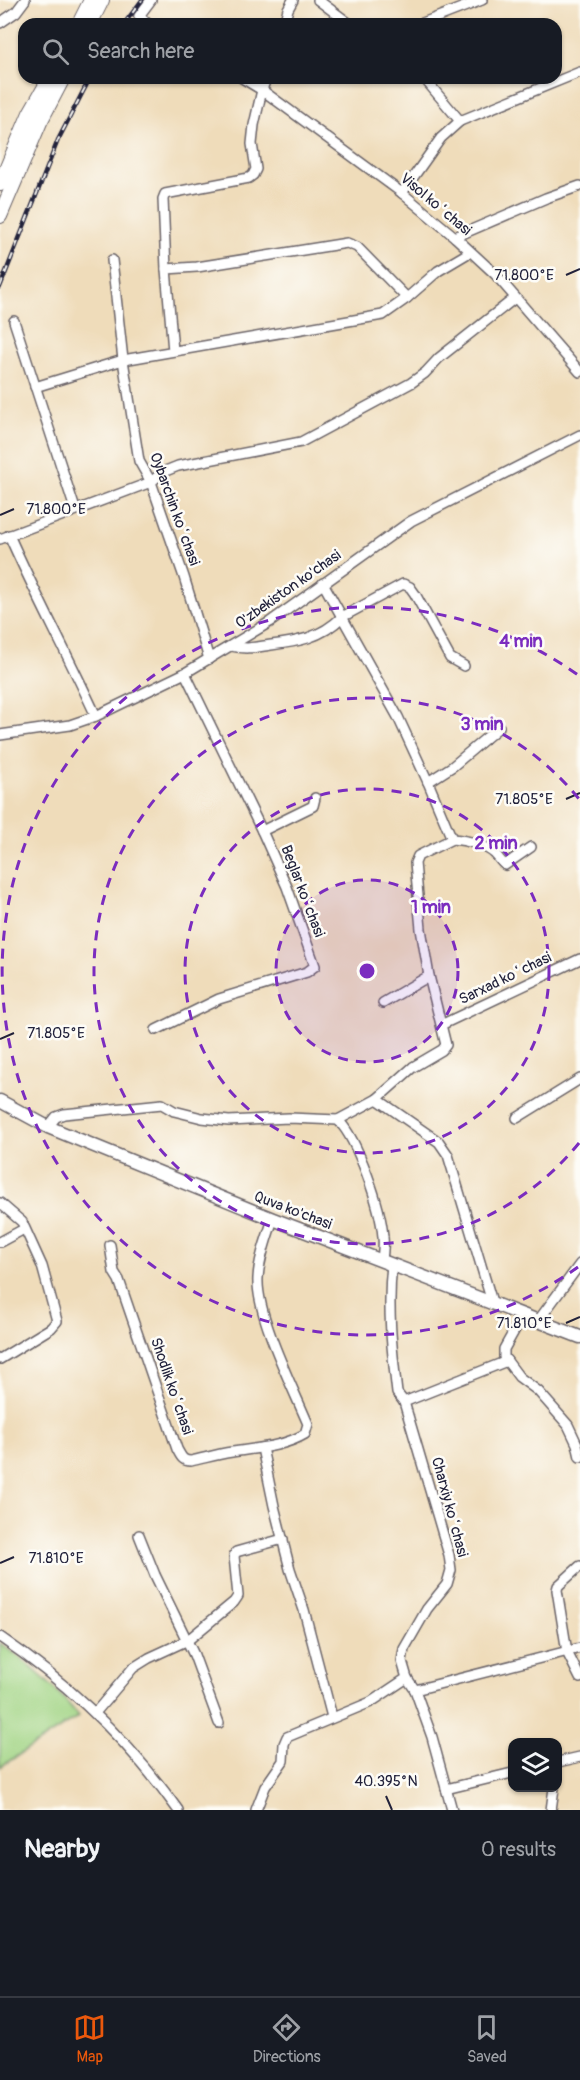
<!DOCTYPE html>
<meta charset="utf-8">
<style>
:root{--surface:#171b24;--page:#242831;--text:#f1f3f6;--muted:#9ea1a6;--line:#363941;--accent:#ea580c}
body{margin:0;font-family:Pangolin,sans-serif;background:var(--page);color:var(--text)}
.controls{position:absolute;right:18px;bottom:18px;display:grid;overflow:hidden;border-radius:12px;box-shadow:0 2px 4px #0004}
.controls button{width:54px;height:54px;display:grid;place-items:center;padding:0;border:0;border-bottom:2px solid var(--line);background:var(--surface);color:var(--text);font:30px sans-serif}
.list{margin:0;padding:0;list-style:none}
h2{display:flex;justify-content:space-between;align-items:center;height:78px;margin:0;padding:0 24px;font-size:26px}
h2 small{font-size:20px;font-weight:400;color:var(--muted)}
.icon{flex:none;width:33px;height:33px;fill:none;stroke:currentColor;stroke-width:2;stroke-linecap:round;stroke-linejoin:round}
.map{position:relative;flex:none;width:580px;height:1810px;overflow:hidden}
.search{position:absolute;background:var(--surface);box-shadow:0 2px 4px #0004;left:18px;right:18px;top:18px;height:66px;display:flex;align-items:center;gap:15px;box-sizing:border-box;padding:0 21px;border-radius:18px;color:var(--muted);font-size:22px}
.sheet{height:186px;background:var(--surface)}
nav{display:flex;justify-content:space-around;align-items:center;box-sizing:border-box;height:84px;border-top:2px solid var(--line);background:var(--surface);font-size:16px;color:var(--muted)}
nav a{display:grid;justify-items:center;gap:3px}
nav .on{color:var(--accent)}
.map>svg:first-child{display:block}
</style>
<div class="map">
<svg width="580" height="1810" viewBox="0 0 580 1810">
<rect width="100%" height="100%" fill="#fdfcf7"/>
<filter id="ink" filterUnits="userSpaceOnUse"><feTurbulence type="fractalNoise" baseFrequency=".0167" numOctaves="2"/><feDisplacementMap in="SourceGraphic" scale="12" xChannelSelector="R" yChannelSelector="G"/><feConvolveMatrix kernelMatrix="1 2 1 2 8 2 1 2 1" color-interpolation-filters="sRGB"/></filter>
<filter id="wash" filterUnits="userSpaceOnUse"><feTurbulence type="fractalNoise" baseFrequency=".008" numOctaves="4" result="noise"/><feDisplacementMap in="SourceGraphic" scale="24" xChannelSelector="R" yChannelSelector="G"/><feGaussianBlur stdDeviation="1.35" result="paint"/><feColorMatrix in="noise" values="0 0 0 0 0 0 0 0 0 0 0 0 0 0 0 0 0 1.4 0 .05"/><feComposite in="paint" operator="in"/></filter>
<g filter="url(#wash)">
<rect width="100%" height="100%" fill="#efdcba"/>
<path fill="#a1d484" stroke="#627b60" stroke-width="1.5" d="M0 1643C30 1664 56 1688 79 1716L0 1767Z"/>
</g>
<g filter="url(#ink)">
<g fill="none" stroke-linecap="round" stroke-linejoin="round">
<defs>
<g id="minor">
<polyline points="318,0 350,24"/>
<polyline points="0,23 16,12 25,0"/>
<polyline points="148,24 139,16 151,0"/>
<polyline points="284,24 288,9 293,0"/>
<polyline points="420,24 482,0"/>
<polyline points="266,78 262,90 402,193 455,237 495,274 580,372"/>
<polyline points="424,78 460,121 580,72"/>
<polyline points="402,193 441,138 460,121"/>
<polyline points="455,237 546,198 580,186"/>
<polyline points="112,260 123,360 139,461 151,482 184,577 209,659"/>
<polyline points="166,269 163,199 165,194 249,178 253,175 256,169 252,144 254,125 262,90 242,78"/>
<polyline points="407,298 438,271 470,252"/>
<polyline points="14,321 75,509"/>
<polyline points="35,387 123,360 383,315 407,298 357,247 347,243 197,267 166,269 173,351"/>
<path d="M9 535C36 596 68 655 96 716"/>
<polyline points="0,539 151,482 163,472 178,466 301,442 411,383 425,373 439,358 515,298"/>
<path d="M231 646C244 649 252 648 264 646 294 642 319 640 342 617L403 584 410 587 415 594 450 658 464 666"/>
<polyline points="0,735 70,725 96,716 185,673 270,622 411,521 580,435"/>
<polyline points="428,782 453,766 499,727"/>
<polyline points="262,831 313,806 315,798"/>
<path d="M452 839C465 840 484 844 495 854 499 858 501 862 505 865L531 847"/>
<polyline points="383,1003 429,976"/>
<polyline points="443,1024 580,959"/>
<polyline points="156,1030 219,999 307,972 315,966 287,887 262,831 185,673"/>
<polyline points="377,1099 439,1142 448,1155 492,1302"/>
<polyline points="517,1118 580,1079"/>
<path d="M338 1120C358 1140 381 1208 383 1237 384 1244 383 1252 382 1260"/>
<polyline points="48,1127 56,1117 64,1114 162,1104 174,1111 202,1118 229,1121 289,1118 338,1120 377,1099 413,1067 442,1050 446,1045 429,976 421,929 415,863 418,856 452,839 428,782 398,717 323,583"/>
<polyline points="0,1203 22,1222 42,1266 57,1321 51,1328 0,1359"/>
<polyline points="0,1242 24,1229"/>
<path d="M110 1245 114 1272 119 1280 177 1449C181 1456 182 1461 191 1461 205 1458 218 1454 232 1452 257 1448 283 1447 305 1434L308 1424C293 1388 256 1315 258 1278 259 1258 267 1238 273 1219"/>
<polyline points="523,1315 504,1349 504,1357 519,1377 538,1391 568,1425 577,1444 580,1457"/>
<polyline points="538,1321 580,1264"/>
<polyline points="404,1402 507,1361"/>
<polyline points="262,1448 274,1506 290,1569 304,1610 332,1717"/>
<polyline points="139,1535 155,1575 194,1655 219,1723"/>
<polyline points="580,1566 558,1586 557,1590 567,1652 580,1678"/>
<path d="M0 1637C69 1684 130 1742 178 1810"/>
<polyline points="407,1678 415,1690 580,1648"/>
<polyline points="415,1690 432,1737 452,1810"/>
<polyline points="95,1713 133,1668 149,1658 188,1640 234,1602 238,1596 234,1556 236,1552 283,1539"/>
<polyline points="558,1762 580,1757"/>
<polyline points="446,1789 512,1773"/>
<path d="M256 1810 265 1787 283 1761 284 1744 287 1737 371 1702 407 1678 402 1661 404 1649 427 1609 447 1584 451 1570 449 1555 404 1402 397 1393C392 1350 387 1308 392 1264"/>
<polyline points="551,1810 554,1788"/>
</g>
<polyline id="major" points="0,1101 48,1127 273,1219 580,1337"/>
<g id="highway">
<polyline points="79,24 91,0"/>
<polyline points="90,24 102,0"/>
<polyline points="0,184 30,113 50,78"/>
<polyline points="0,216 40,122 63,78"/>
</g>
</defs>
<use href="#minor" stroke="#6a6367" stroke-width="12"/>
<use href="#major" stroke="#6a6367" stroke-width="15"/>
<use href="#highway" stroke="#6a6367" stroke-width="16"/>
<use href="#minor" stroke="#fff" stroke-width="9"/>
<use href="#major" stroke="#fff" stroke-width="12"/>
<use href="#highway" stroke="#fff" stroke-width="14"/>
<defs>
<g id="rail">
<polyline points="124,24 142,0"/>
<polyline points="0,287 58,140 90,78"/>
</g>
</defs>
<use href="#rail" stroke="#22223b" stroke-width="4.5"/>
<use href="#rail" stroke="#fdfcf7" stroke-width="2" stroke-dasharray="7" stroke-linecap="butt"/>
</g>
</g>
<path fill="none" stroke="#22223b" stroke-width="2" d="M566 275 580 269M0 515 14 509M566 799 580 793M0 1039 14 1033M566 1323 580 1317M0 1563 14 1557M386 1796 392 1810"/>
<circle cx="367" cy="971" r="91" fill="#7b2cbf" fill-opacity=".12"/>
<g fill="none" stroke="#7b2cbf" stroke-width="3" stroke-dasharray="10 8">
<circle cx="367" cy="971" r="91"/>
<circle cx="367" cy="971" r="182"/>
<path d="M579 1143A273 273 0 1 1 579 799"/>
<path d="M578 1267A364 364 0 1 1 578 675"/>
</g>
<g text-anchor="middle" stroke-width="5" stroke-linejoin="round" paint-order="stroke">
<g font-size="15" fill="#22223b" stroke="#fdfcf7">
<text transform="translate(436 204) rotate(40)" y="5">Visol koʻchasi</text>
<text transform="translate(175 509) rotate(70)" y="5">Oybarchin koʻchasi</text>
<text transform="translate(288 589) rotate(-35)" y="5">O'zbekiston ko'chasi</text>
<text transform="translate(303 891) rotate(69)" y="5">Beglar koʻchasi</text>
<text transform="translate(505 978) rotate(-26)" y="5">Sarxad koʻchasi</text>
<text transform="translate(293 1210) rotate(21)" y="5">Quva ko'chasi</text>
<text transform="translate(172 1386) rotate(71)" y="5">Shodlik koʻchasi</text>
<text transform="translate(450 1507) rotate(75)" y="5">Charxiy koʻchasi</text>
</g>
</g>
<g font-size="15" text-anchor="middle" fill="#22223b" stroke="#fdfcf7" stroke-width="5" stroke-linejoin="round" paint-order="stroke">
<text x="524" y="280">71.800°E</text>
<text x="56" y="514">71.800°E</text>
<text x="524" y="804">71.805°E</text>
<text x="56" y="1038">71.805°E</text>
<text x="524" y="1328">71.810°E</text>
<text x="56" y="1563">71.810°E</text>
<text x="386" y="1786">40.395°N</text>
</g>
<circle cx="367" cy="971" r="9" fill="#7b2cbf" stroke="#fdfcf7" stroke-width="3"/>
<g font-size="18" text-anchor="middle" font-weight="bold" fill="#7b2cbf" stroke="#fdfcf7" stroke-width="5" stroke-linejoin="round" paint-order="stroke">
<text x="521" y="647">4 min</text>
<text x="482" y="730">3 min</text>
<text x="496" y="849">2 min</text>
<text x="431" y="913">1 min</text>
</g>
</svg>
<div class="controls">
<button><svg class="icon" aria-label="layers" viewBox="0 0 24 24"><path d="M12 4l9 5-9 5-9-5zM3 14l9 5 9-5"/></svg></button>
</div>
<div class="search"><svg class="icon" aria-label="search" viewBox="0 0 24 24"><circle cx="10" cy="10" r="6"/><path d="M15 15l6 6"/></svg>Search here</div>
</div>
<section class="sheet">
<h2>Nearby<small>0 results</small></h2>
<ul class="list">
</ul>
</section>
<nav>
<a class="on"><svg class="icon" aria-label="map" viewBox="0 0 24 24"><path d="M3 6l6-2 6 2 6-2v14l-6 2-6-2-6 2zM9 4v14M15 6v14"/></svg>Map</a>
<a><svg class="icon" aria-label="directions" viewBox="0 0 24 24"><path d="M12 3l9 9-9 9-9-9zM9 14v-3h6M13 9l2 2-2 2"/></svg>Directions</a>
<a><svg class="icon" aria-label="saved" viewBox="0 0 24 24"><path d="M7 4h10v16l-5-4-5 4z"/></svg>Saved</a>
</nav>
